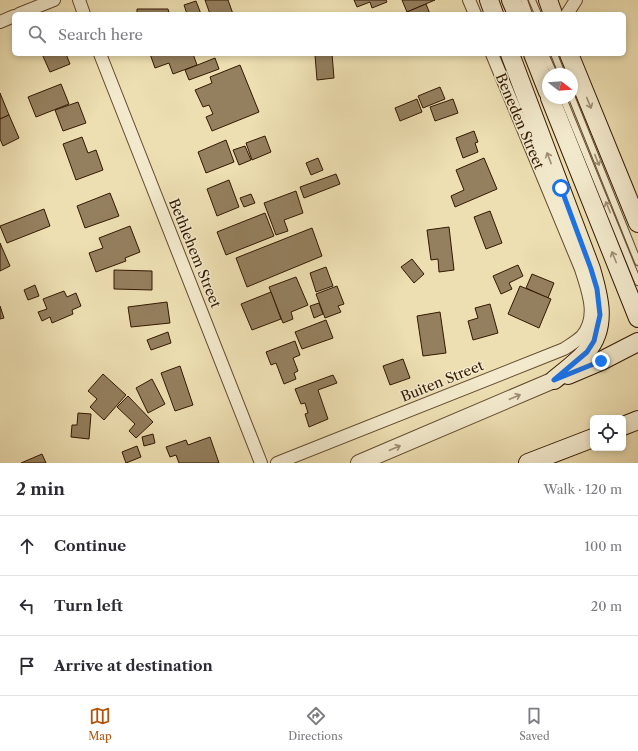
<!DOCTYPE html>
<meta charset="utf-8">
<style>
:root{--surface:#fff;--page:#f7f7f7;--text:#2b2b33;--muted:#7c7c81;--line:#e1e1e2;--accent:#b45309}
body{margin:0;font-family:"Libre Caslon Text",serif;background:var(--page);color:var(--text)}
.controls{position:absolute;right:12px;bottom:12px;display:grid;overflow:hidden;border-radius:6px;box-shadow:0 2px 6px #0003}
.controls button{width:36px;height:36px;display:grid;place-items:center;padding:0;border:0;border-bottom:1px solid var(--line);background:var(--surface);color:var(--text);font:20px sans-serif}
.compass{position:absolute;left:542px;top:68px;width:36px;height:36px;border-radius:50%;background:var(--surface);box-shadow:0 2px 6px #0003;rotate:107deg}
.stop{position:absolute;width:12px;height:12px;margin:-9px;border:3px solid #1a73e8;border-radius:50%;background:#fff}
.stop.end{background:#1a73e8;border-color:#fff;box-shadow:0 1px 4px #0008}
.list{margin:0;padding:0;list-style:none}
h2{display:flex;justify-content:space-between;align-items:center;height:52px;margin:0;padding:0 16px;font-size:17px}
h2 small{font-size:13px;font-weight:400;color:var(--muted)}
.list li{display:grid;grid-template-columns:26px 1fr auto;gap:12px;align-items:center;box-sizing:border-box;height:60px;padding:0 16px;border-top:1px solid var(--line)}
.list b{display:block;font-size:15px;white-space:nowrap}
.list em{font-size:13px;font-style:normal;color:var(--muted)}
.icon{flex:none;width:22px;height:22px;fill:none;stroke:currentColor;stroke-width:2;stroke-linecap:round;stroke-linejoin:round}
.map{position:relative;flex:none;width:638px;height:463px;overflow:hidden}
.search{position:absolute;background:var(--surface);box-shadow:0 2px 6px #0003;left:12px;right:12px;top:12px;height:44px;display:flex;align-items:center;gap:10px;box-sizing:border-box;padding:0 14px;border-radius:6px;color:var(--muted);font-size:15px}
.sheet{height:232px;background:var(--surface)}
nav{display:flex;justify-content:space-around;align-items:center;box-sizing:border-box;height:56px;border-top:1px solid var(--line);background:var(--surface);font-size:11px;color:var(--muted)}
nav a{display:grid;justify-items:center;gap:2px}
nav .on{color:var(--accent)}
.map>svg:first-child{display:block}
</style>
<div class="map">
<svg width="638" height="463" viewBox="0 0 638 463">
<rect width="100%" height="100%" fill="#eddfb2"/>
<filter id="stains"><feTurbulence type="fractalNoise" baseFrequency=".005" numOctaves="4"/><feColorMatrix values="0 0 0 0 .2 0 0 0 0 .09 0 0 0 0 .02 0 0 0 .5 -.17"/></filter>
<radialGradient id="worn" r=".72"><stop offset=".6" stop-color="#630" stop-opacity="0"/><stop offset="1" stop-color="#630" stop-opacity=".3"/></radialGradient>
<g fill="#947f5e" stroke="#331802">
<polygon points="205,0 228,0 233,14 210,14"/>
<polygon points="354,0 386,0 387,2 372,8 370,2 357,7"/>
<polygon points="402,0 435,0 407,12"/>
<polygon points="196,1 201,14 187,14 184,5"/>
<polygon points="426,4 430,14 408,14 407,12"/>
<polygon points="137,9 168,9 169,13 184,13 184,14 137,14"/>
<polygon points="42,54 66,54 70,64 50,72"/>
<polygon points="150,54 193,54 197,65 173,74 169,63 155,68"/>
<polygon points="332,54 334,78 317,80 315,55"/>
<polygon points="215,58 219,69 189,80 185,70"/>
<polygon points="240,65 259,112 212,131 206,117 213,114 209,105 203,107 195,90 212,83 210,77"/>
<polygon points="61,84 69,104 36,117 28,97"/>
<polygon points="440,87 445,99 423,108 418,96"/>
<polygon points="0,93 9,115 0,119"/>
<polygon points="417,99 422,112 400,121 395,108"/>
<polygon points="453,99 458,113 435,121 430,107"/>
<polygon points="78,102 86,123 63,131 55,110"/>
<polygon points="9,115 19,138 3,146 0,139 0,119"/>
<polygon points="474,131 478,142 475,143 478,152 463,158 456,138"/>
<polygon points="265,136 271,152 252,160 246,143"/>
<polygon points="82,137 88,153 96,150 103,170 76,180 63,144"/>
<polygon points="226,140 234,162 206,173 198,152"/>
<polygon points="245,146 251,160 239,165 233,150"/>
<polygon points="318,158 323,170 311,175 306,163"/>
<polygon points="484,158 497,189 455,207 451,196 464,190 456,170"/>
<polygon points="336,174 340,184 304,198 300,187"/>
<polygon points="229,180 239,207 217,216 207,189"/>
<polygon points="296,191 303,213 284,220 288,231 276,235 264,203"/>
<polygon points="110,193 119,216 85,228 77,206"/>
<polygon points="251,194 255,203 244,207 240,198"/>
<polygon points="44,209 50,226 7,243 0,226"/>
<polygon points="490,211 502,243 486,249 474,217"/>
<polygon points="265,213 274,236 226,255 217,232"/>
<polygon points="130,226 140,252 125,258 126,261 96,272 89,253 103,248 99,238"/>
<polygon points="449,227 454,270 439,272 438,259 431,260 427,230"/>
<polygon points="312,228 322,256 247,287 236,258"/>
<polygon points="0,243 10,266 0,271"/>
<polygon points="412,259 424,274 414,283 401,267"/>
<polygon points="518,265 523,276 509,283 512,289 501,294 493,276"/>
<polygon points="326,267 333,286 316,292 310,273"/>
<polygon points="114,270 152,271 152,290 114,289"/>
<polygon points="532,274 554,283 548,298 526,288"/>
<polygon points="296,277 308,305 291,312 293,319 283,323 269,287"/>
<polygon points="35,285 39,296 28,300 24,290"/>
<polygon points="337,286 344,304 338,306 341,312 325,318 316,294"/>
<polygon points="520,286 551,299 539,328 508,314"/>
<polygon points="64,291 67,297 76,293 81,306 72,310 73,314 52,323 50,317 42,321 38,312 47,309 43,299"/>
<polygon points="271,292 281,319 252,330 241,304"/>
<polygon points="167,302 170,323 131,327 128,307"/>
<polygon points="319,303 323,314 314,318 310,306"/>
<polygon points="490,304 498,333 473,340 468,321 478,318 475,308"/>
<polygon points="0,306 4,318 0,319"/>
<polygon points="440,312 446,353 423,356 417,316"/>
<polygon points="326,320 333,338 302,349 295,332"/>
<polygon points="168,332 171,343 151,350 147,340"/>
<polygon points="295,341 300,355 293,358 298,371 294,373 296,379 284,384 276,363 271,365 266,352"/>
<polygon points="403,359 410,378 390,385 383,366"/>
<polygon points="180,366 193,405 175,411 161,373"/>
<polygon points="103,374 126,395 104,420 90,407 97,399 88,391"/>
<polygon points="333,375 337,383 318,390 328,419 309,427 305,414 308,413 305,403 301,404 295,389"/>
<polygon points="152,379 165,404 148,413 136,388"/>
<polygon points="128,396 153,422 136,438 129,431 135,424 117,407"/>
<polygon points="78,413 91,414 89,439 71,437 72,425 77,425"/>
<polygon points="153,434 155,443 144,446 142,437"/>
<polygon points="210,437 219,463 179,463 176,455 170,457 166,447 186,440 188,445"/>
<polygon points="137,446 141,457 126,463 122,452"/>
<polygon points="42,454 46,463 21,463"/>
</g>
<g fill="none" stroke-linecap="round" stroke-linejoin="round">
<defs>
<g id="service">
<polyline points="524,0 529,14"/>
<polyline points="532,0 538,14"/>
<polyline points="545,54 554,74"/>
<polyline points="554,54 562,74"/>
<polyline points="563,98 638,282"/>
<polyline points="572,98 638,262"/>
</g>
<g id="minor">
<polyline points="79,0 84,14"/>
<polyline points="469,0 475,14"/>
<polyline points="19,14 54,0"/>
<polyline points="567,14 576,0"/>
<polyline points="0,22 14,16"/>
<polyline points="100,54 261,463"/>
<path d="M277 463 564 349C570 345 577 341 582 336 599 316 587 289 581 269L492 54"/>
</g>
<polyline id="tertiary" points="359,463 554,380"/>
<g id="secondary">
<polyline points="489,0 494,14"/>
<polyline points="511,0 517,14"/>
<polyline points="548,0 553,14"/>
<path d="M510 54 591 269C599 296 608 327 586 352 577 362 565 371 554 380"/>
<polyline points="533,54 548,92"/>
<polyline points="569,54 638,223"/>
<polyline points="550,98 638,318"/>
<polyline points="568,375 601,361 638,342"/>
<polyline points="623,426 638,420"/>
<polyline points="528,463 593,438"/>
</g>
</defs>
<use href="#service" stroke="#624a2e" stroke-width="8"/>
<use href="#minor" stroke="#624a2e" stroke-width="14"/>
<use href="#tertiary" stroke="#624a2e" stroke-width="18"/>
<use href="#secondary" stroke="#331802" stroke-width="20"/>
<use href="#service" stroke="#f3eacd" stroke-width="6"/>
<use href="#minor" stroke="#f3eacd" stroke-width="12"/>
<use href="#tertiary" stroke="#f3eacd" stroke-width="16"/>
<use href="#secondary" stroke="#f3eacd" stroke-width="18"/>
</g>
<defs><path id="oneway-shaft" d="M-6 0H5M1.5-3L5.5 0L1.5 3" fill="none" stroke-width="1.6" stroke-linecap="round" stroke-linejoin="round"/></defs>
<g stroke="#9d8c72">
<use href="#oneway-shaft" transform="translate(589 103) rotate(68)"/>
<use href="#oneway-shaft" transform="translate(549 158) rotate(-111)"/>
<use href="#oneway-shaft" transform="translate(597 160) rotate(68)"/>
<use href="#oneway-shaft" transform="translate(608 207) rotate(-112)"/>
<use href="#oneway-shaft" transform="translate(614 257) rotate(-112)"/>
<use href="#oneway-shaft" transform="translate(515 397) rotate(-23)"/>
<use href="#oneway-shaft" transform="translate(395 448) rotate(-23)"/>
</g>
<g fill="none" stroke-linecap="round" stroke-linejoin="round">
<polyline stroke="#1a73e8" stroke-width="5" points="561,188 591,269 597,289 600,315 594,341 587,352 554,380 601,361"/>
</g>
<g text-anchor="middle" stroke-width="3" stroke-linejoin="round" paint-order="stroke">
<g font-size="14" fill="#331802" stroke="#f3eacd">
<text transform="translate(520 121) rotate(67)" y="5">Beneden Street</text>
<text transform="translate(195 253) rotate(68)" y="5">Bethlehem Street</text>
<text transform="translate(442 381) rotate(-22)" y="5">Buiten Street</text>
</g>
</g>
<rect width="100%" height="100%" filter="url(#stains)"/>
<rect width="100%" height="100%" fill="url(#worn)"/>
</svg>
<div class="controls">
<button><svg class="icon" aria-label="locate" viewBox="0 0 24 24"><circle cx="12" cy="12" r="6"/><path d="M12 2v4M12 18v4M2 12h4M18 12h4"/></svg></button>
</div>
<svg class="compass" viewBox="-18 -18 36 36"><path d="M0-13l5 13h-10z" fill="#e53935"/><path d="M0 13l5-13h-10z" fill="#7c7c81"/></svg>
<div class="stop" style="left:561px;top:188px"></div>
<div class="stop end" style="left:601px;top:361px"></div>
<div class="search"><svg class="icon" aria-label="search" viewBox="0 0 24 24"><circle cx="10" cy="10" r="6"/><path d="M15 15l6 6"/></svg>Search here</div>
</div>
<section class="sheet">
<h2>2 min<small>Walk · 120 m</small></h2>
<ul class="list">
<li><svg class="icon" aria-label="ahead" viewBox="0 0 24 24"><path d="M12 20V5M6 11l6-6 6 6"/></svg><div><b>Continue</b></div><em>100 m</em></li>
<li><svg class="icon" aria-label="left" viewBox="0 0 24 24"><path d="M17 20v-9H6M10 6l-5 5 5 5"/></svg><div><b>Turn left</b></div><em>20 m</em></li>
<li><svg class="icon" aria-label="arrive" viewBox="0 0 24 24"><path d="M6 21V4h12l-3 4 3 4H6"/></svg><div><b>Arrive at destination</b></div></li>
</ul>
</section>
<nav>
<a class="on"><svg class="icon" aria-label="map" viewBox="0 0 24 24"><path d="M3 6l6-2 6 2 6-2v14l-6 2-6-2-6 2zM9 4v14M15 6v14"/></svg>Map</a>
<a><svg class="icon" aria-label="directions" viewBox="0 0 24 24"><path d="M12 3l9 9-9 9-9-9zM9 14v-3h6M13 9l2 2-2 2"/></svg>Directions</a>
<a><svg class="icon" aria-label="saved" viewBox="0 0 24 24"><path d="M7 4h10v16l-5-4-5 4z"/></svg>Saved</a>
</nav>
